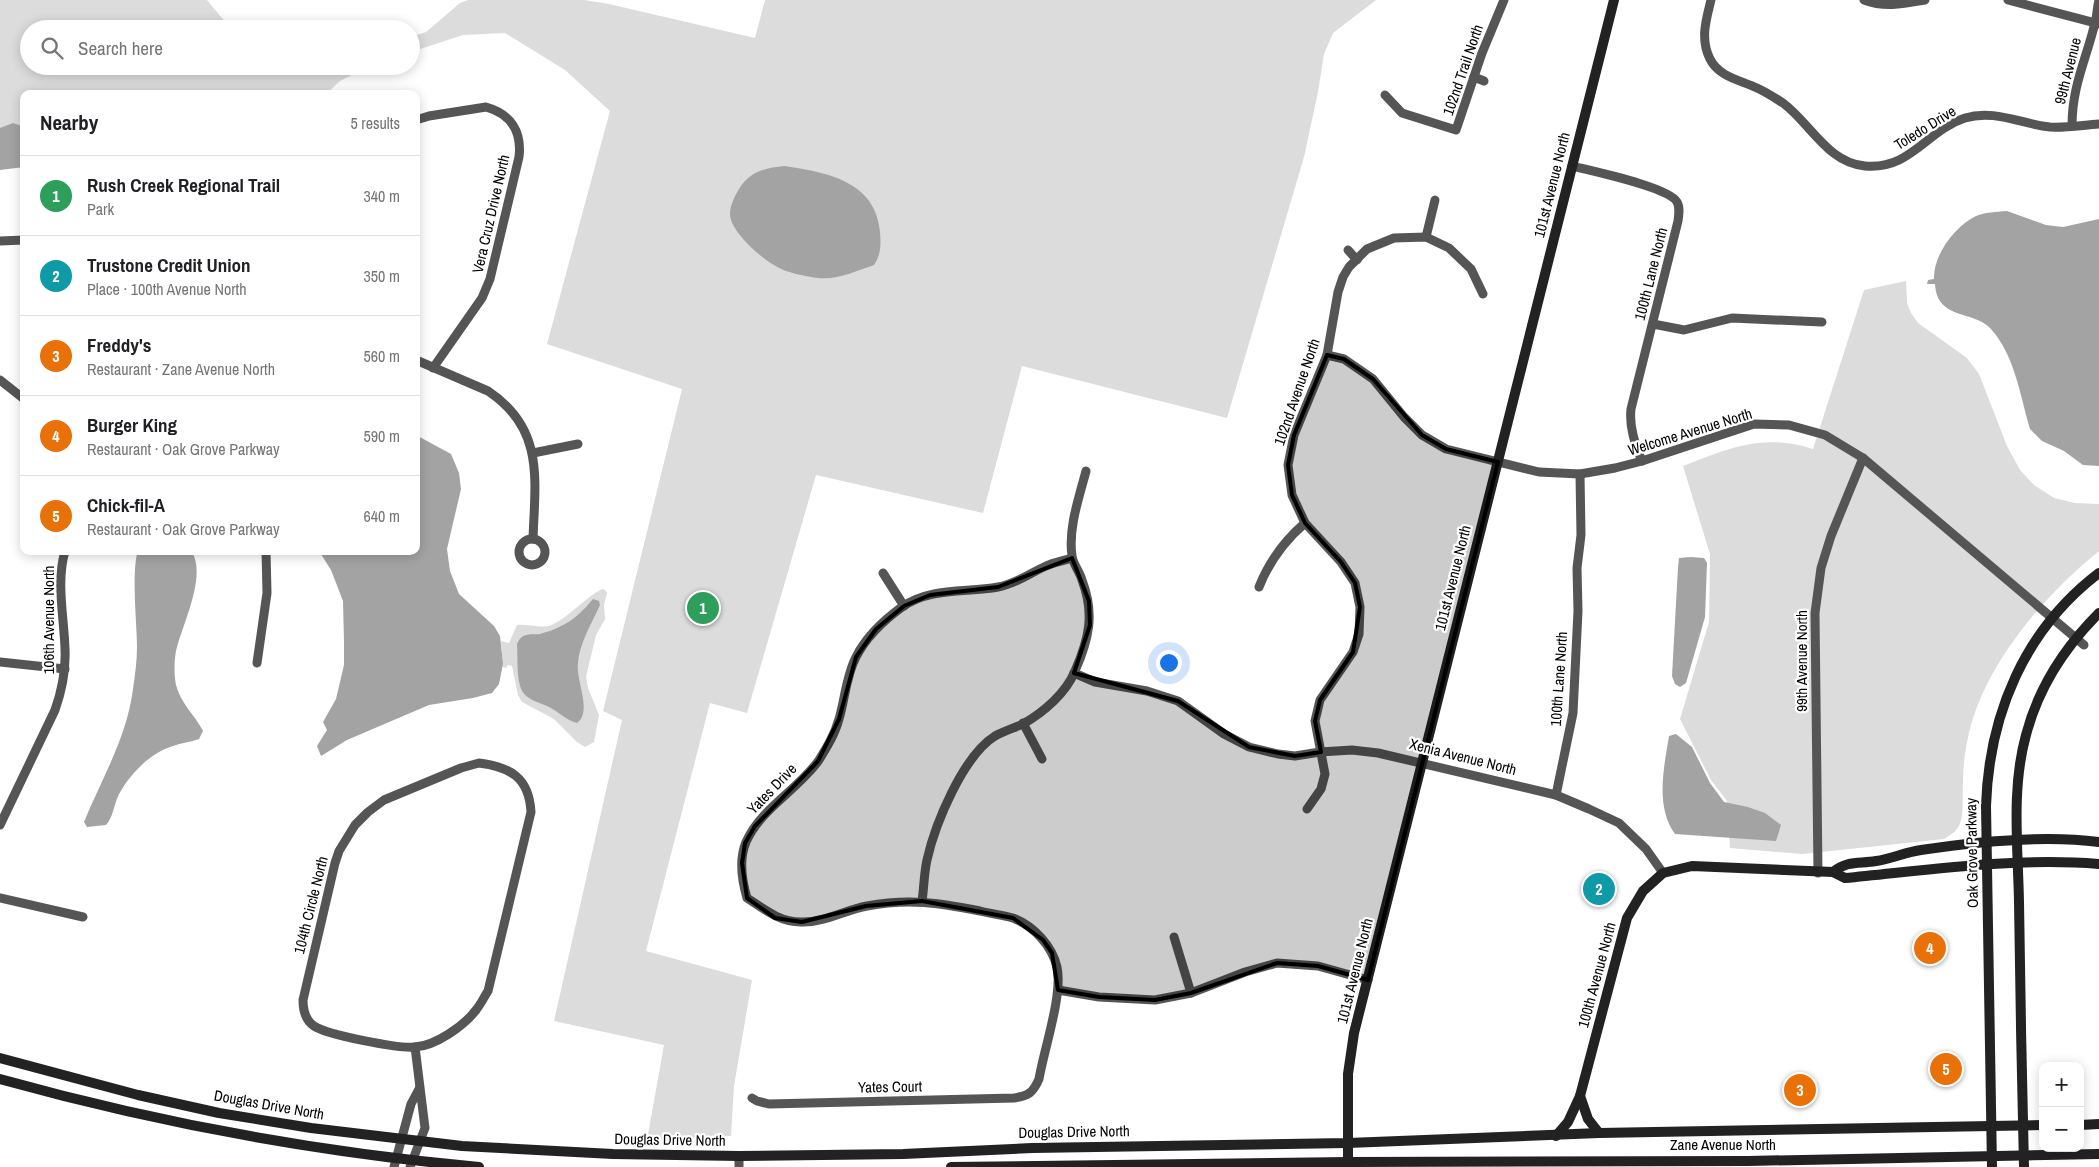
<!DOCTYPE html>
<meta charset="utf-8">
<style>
:root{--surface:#fff;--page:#f2f2f2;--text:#202124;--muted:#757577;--line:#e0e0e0;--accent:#000}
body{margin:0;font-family:"Archivo Narrow",sans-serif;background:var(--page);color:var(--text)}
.controls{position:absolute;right:15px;bottom:15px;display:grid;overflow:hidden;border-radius:10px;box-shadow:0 2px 12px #0003}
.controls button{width:45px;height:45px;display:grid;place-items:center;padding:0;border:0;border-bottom:1px solid var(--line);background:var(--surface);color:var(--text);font:25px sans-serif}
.you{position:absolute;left:1168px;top:662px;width:18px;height:18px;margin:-12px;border:4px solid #fff;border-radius:50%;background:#1a73e8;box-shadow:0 0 0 8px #1a73e833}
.badge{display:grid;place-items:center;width:32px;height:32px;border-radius:50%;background:var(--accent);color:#fff;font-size:16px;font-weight:700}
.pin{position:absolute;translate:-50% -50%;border:2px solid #fff;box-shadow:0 1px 5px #0006}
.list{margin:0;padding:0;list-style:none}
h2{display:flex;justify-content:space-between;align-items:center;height:65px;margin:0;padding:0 20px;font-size:21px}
h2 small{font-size:16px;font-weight:400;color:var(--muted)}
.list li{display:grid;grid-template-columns:32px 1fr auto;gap:15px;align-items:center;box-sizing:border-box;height:80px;padding:0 20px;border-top:1px solid var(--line)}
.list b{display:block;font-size:19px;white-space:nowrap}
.list p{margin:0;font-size:16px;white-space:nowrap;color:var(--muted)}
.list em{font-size:16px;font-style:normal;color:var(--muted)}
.icon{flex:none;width:28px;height:28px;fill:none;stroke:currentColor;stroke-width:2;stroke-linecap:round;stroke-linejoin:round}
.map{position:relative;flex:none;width:2099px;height:1167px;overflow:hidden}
.search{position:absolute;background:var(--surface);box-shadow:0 2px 12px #0003;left:20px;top:20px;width:400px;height:55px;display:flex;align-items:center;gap:12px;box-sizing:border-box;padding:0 18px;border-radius:28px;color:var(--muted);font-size:19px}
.panel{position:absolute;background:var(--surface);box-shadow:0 2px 12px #0003;left:20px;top:90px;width:400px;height:465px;border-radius:10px}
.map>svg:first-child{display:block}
</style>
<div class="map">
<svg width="2099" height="1167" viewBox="0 0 2099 1167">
<rect width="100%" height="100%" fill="#fff"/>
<g fill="#dcdcdc">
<polygon points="0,0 207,0 226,23 234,29 29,29 29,66 311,66 324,70 335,66 370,66 340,81 326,94 24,94 24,166 0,169"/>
<polygon points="468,0 584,0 609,4 755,38 765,0 1376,0 1333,33 1324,54 1318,92 1304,157 1227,418 1022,366 983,513 816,475 747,713 710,703 646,951 752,980 734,1086 731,1136 647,1140 664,1045 554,1021 622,720 603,711 682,389 547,344 610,111 565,70 505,33 463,35 411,52 411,37 426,32 460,3"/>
<path d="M1906 281 1907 303 1911 313 1918 323 1967 358 1979 374 2007 446 2020 470 2034 485 2054 498 2075 503 2099 504V551C2046 594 1990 658 1971 725 1966 743 1963 763 1963 782 1962 794 1964 809 1961 820 1959 830 1952 834 1944 839L1802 854 1730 848 1727 801 1711 780 1680 719 1709 622 1710 554 1683 466C1729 448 1763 433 1813 449L1864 290Z"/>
<path d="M604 589 607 593 604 605 605 619 596 635 586 677 588 688 599 715 594 742 585 747 577 742 554 719 522 702 518 695 512 666 508 665 506 668 503 667 501 641 509 643 517 625C527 624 539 628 549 626 566 621 590 592 604 589Z"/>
</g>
<g fill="#a3a3a3">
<polygon points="13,123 24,127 24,167 0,170 0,128"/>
<path d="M784 166C826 172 876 181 880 232 881 244 881 255 874 265 856 271 838 280 818 278 804 276 786 273 774 265 760 257 730 231 730 214 730 205 735 196 739 189 750 171 765 168 784 166Z"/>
<path d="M2007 211 2046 225 2063 227 2099 219V466L2083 465 2064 451 2042 441 2030 429C2020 395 2015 356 1991 329 1975 310 1937 321 1935 284H1927L1928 280 1934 279C1933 255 1955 226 1976 216 1985 212 1996 212 2007 211Z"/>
<polygon points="416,435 451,454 459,473 461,489 447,549 450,571 459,594 494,626 500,636 503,664 499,684 492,693 473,698 429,705 347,740 321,756 317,746 327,730 323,722 336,699 344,665 344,642 343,601 331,570 319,551 416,551"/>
<path d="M138 551H191C208 574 182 625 176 651 174 661 174 675 176 685 181 704 195 715 203 731L199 739C191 742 181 743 173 746 150 753 131 773 119 794 114 804 113 818 106 825L87 827 84 822C102 778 127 737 133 689 135 675 137 661 137 647 137 624 131 571 138 551Z"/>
<polygon points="1691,557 1704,558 1707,563 1705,617 1686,683 1680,687 1675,684 1672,676 1678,567 1679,558"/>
<path d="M593 599 599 601 600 605C591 625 576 649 578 671 579 686 591 714 577 723 566 720 559 712 549 707 541 703 527 700 522 691 516 679 518 658 517 644 522 632 530 635 540 634 546 632 554 630 559 627 573 621 584 610 593 599Z"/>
<path d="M1676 734 1692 747 1710 783 1724 802 1748 807 1765 813 1781 825 1776 841 1675 834C1655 807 1664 767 1669 736Z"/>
</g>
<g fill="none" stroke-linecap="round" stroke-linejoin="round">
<g stroke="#555" stroke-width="9">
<path d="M1711 0C1706 20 1700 39 1710 59 1719 77 1740 80 1757 88 1766 92 1775 98 1783 103 1811 124 1828 163 1865 166 1911 170 1927 130 1965 118 1994 109 2021 124 2050 127 2066 128 2083 125 2099 124"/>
<path d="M1864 0C1885 8 1903 4 1925 0"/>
<polyline points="2008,0 2099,24"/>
<polyline points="1474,77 1484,81"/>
<polyline points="1385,95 1402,113 1456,130 1482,53 1504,0"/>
<path d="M416 120 429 116 486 107C511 114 522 132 519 157L490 279 482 298 433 368"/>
<path d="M2072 126C2072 86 2086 60 2095 23 2097 16 2097 8 2099 0"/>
<path d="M1572 166C1591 171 1669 187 1677 202 1680 207 1679 214 1678 221L1631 409C1629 427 1635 444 1642 461"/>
<polyline points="1426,237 1435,200"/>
<polyline points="0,241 24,240"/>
<polyline points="1348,250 1357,260"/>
<polyline points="1653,324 1684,330 1732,318 1822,322"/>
<polyline points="1327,355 1344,359 1373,379 1404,417 1422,435 1446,449 1539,472 1580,474 1615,468 1642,461 1754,424 1789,425 1825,435 1863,458 2084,645"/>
<path d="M416 360 488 391C545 429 535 480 533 539"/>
<polyline points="0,380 24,399"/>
<polyline points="533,453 578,444"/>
<circle cx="532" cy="552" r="13"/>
<polyline points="883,573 904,606"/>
<path d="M1259 587C1269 562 1284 541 1305 523"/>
<polyline points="0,662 65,669"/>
<polyline points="257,663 267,593 266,551"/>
<polyline points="1074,673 1095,682 1147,691 1178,701 1224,734 1249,747 1278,754 1295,756 1320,752 1352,750 1378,753 1556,795 1589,809 1619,823 1646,849 1663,873"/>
<polyline points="1023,723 1042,759"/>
<path d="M479 763C510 767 529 777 531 812L488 991C484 997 481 1004 476 1010 464 1026 435 1046 415 1047 400 1049 327 1035 314 1026 305 1020 303 1010 303 1000L335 863 339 851 355 825 368 812 384 800 461 768Z"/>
<polyline points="1556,795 1573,713 1578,611 1577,568 1581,535 1580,474"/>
<polyline points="1307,809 1321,789 1325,774 1315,721 1320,700 1353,652 1359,634 1360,607 1355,583 1341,562 1305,523 1292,495 1288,465 1294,435 1327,355 1338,292 1343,277 1349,267 1367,249 1394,238 1426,237 1449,248 1471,269 1483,294"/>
<path d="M0 825 55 710C62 690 66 670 65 649 64 617 56 582 65 551"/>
<polyline points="1818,873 1815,613 1821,568 1831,536 1863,458"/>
<polyline points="0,898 83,917"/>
<path d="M922 901C924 888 924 873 927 860 935 824 963 756 995 736 1004 731 1014 728 1023 724 1044 712 1066 693 1075 671 1089 639 1095 614 1082 580 1080 572 1073 564 1072 556 1068 528 1079 498 1086 471"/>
<polyline points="1174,937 1191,993"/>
<polyline points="1058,990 1099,997 1155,1000 1191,993 1245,972 1277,963 1318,966 1368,980"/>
<path d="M752 1098 757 1101 769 1104 1014 1098C1028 1096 1033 1093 1039 1079 1044 1049 1063 995 1057 967 1052 946 1034 926 1013 918 1003 915 991 914 980 911 939 903 909 898 867 906 845 910 823 923 801 922 779 922 764 909 747 898 742 881 739 859 746 842 761 808 798 790 819 760 827 747 835 734 839 719 845 699 846 676 856 657 866 637 884 620 902 607 930 587 966 593 998 587 1016 584 1030 573 1046 566 1054 562 1063 561 1072 558"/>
<polyline points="394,1167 411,1104 419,1089"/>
<polyline points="410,1167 425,1128 415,1047"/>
<polyline points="739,1167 739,1156"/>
</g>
<g stroke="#222" stroke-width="10">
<path d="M1833 872C1848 860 1859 864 1876 861 1891 859 1906 852 1921 850 1974 842 2046 835 2099 842"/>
<polyline points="0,1058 138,1095 219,1113 311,1128 462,1146 613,1154 739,1156 903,1154 1032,1148 1348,1143 1599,1133 2043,1125"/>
<path d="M0 1079C158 1123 315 1152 479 1167"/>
<polyline points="1580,1096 1588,1119 1599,1133"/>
<polyline points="2080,1125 2099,1124"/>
<path d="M1556 1136 1568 1122 1580 1096 1627 918 1643 891 1663 873 1692 866 1833 872 1845 878C1929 870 2015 857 2099 864"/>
<polyline points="1348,1162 1348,1074 1354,1033 1614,0"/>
<polyline points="951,1167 1348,1162 1748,1161 2099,1154"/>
<path d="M1992 1167 1986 806C1989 715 2024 630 2099 573"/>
<path d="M2024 1167C2022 1079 2020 990 2019 902 2018 847 2011 789 2026 735 2038 689 2065 647 2099 613"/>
</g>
</g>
<path fill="#000" fill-opacity="0.2" stroke="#000" stroke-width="4" stroke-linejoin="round" d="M1327 355 1344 359 1373 379 1422 435 1446 449 1498 462 1368 980 1318 966 1277 963 1191 993 1155 1000 1099 997 1058 990 1052 953 1043 940 1013 918 922 901 866 906 802 922 775 918 747 898 742 863 745 843 755 826 818 761 839 719 856 657 876 629 904 606 930 595 998 587 1072 558 1089 601 1090 625 1074 673 1178 701 1249 747 1295 756 1321 752 1315 721 1320 700 1353 652 1360 607 1355 583 1341 562 1305 523 1292 495 1288 465 1294 435Z"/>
<g text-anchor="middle" stroke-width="4.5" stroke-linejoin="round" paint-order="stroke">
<g font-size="15" fill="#000" stroke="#fff">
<text transform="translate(1463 70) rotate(-71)" y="5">102nd Trail North</text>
<text transform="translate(2068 71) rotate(-76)" y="5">99th Avenue</text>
<text transform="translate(1925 128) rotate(-32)" y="5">Toledo Drive</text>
<text transform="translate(1552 185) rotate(-76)" y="5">101st Avenue North</text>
<text transform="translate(491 214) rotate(-77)" y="5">Vera Cruz Drive North</text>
<text transform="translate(1651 274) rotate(-76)" y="5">100th Lane North</text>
<text transform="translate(1297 392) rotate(-71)" y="5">102nd Avenue North</text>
<text transform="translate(1690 432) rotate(-17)" y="5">Welcome Avenue North</text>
<text transform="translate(1453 578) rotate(-76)" y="5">101st Avenue North</text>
<text transform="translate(49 620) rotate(-90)" y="5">106th Avenue North</text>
<text transform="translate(1802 661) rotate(-90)" y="5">99th Avenue North</text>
<text transform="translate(1559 679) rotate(-86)" y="5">100th Lane North</text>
<text transform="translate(1463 757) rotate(14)" y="5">Xenia Avenue North</text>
<text transform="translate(772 789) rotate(-46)" y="5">Yates Drive</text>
<text transform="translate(1972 853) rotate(-91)" y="5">Oak Grove Parkway</text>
<text transform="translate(311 905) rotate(-76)" y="5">104th Circle North</text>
<text transform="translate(1355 971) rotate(-76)" y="5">101st Avenue North</text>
<text transform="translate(1597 975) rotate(-75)" y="5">100th Avenue North</text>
<text transform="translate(890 1087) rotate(-1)" y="5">Yates Court</text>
<text transform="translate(269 1105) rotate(10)" y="5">Douglas Drive North</text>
<text transform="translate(1074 1132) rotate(-1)" y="5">Douglas Drive North</text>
<text transform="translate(670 1140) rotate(1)" y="5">Douglas Drive North</text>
<text x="1723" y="1150">Zane Avenue North</text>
</g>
</g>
</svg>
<div class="controls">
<button>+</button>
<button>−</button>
</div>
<div class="you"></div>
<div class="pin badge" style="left:703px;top:608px;background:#2e9e5b">1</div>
<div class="pin badge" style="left:1599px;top:889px;background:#0f9aa8">2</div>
<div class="pin badge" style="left:1800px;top:1090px;background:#e8710a">3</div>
<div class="pin badge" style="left:1930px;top:948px;background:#e8710a">4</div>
<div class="pin badge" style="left:1946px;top:1069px;background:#e8710a">5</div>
<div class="search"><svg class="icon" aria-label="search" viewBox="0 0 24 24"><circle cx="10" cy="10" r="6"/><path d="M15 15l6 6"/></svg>Search here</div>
<section class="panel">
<h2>Nearby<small>5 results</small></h2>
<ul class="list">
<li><span class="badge" style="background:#2e9e5b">1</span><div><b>Rush Creek Regional Trail</b><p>Park</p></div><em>340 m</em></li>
<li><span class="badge" style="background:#0f9aa8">2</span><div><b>Trustone Credit Union</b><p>Place · 100th Avenue North</p></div><em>350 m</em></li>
<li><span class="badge" style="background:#e8710a">3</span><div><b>Freddy's</b><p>Restaurant · Zane Avenue North</p></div><em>560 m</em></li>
<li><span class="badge" style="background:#e8710a">4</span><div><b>Burger King</b><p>Restaurant · Oak Grove Parkway</p></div><em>590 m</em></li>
<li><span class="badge" style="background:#e8710a">5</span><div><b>Chick-fil-A</b><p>Restaurant · Oak Grove Parkway</p></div><em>640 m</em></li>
</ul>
</section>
</div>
